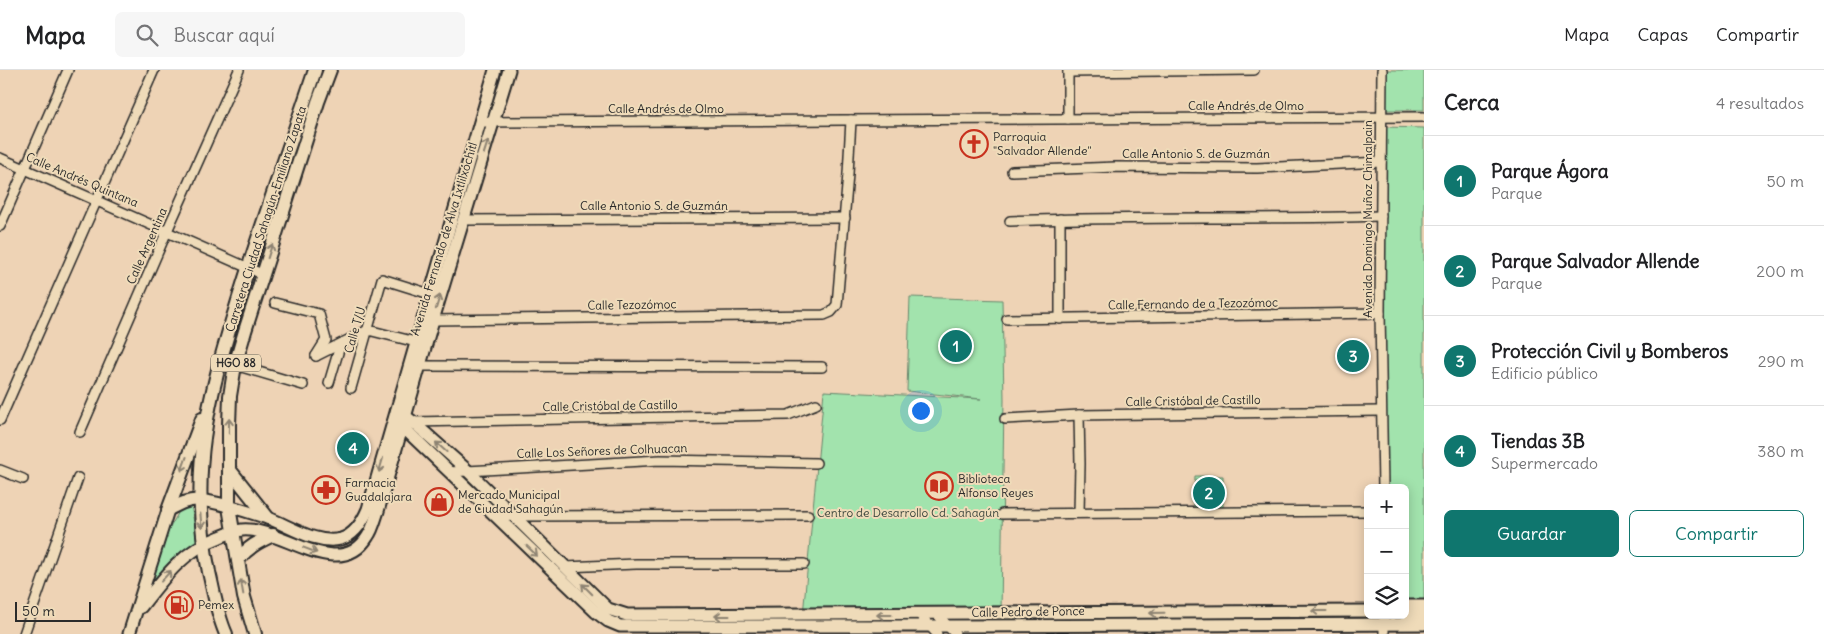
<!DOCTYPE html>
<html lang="es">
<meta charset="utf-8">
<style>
:root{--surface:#fff;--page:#f6f6f6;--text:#202124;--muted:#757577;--line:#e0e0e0;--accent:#0f766e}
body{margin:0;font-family:Delius,sans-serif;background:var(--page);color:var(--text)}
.controls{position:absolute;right:15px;bottom:15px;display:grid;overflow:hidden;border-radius:8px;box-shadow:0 2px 12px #0003}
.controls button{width:45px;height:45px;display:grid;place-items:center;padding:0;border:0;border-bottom:1px solid var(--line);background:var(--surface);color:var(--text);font:25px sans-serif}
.scale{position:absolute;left:15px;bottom:12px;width:76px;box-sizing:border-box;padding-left:5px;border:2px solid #2b2b2b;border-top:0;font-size:14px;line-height:18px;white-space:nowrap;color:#2b2b2b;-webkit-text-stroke:4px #efdbb9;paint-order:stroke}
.you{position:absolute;left:920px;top:340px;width:18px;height:18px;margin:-12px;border:4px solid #fff;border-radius:50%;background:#1a73e8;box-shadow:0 0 0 8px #1a73e833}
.badge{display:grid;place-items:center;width:32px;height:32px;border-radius:50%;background:var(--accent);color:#fff;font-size:16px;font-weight:700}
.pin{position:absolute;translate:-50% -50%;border:2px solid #fff;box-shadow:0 1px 5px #0006}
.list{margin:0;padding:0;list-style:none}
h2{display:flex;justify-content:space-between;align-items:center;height:65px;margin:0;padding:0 20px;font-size:21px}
h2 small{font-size:16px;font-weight:400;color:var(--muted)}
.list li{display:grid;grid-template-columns:32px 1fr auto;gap:15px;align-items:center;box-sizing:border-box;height:90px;padding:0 20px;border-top:1px solid var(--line)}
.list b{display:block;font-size:19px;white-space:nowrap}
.list p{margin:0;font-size:16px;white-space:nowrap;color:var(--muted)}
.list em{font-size:16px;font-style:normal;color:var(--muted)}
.actions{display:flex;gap:10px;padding:15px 20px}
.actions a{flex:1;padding:11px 0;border:1px solid var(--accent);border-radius:8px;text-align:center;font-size:18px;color:var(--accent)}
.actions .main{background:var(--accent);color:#fff}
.icon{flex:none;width:28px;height:28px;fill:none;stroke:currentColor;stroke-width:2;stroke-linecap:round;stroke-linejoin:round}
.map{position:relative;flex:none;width:1424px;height:564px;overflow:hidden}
header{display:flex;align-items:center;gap:30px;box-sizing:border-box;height:70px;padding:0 25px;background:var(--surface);border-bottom:1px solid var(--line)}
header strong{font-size:24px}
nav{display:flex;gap:28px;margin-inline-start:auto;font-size:18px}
.search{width:350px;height:45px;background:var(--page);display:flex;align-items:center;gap:12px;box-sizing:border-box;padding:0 18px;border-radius:8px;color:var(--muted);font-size:19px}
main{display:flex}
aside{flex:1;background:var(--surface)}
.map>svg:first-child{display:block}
</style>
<header>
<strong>Mapa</strong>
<div class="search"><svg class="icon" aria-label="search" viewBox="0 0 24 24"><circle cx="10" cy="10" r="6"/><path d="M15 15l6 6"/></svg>Buscar aquí</div>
<nav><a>Mapa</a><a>Capas</a><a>Compartir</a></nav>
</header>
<main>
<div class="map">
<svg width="1424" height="564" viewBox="0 0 1424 564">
<rect width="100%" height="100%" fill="#eed3b5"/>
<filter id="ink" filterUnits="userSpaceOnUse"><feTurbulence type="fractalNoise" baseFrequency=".02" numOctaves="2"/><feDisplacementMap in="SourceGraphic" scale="10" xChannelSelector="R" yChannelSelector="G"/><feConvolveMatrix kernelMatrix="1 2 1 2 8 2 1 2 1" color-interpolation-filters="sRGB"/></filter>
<g filter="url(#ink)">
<g fill="#a2e3ad" stroke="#66876c">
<rect x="1382" y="0" width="42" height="40"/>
<polygon points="1384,57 1424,58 1424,534 1405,534 1405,418 1385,418"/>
<polygon points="910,227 1002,230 1004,329 1001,544 803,545 824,321 981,329 907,321"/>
<polygon points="1195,406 1223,406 1223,441 1194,441"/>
<polygon points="191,435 197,470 157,511 151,509 163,470 180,440"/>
</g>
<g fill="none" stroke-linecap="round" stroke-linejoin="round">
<defs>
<g id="street">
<polyline points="1068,0 1068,49"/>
<polyline points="1382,0 1380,243 1383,418"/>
<polyline points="1068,2 1254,0"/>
<polyline points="481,52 1424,47"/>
<polyline points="0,88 262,204"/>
<polyline points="1012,101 1116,97 1257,98 1381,92"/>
<polyline points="463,150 845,148"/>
<path d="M1010 151C1134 146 1257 150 1381 146"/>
<polyline points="0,156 68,0"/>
<polyline points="275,233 319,244 326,270 316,286"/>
<polyline points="1007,249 1380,243"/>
<polyline points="1060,249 1060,149"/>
<polyline points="433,250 824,245 831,242 837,235 848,104 851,50"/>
<polyline points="316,286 368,260 416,272"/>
<polyline points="235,295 303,315"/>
<polyline points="420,296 822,297"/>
<polyline points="329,313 340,276"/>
<polyline points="351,318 382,209 430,224"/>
<polyline points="1005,349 1079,345 1381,341"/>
<polyline points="0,350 154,0"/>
<polyline points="412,354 413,352 788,345 816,334"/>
<polyline points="80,362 167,161 239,0"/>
<polyline points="0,400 23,409"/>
<polyline points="449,402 660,390 816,393"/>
<polyline points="1079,443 1080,394 1079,345"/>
<polyline points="1002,444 1368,441"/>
<polyline points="497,447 515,446 808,445"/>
<polyline points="565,497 636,494 804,494"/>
<polyline points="919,544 937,564"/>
<polyline points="937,544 955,564"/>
<polyline points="1384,545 1384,564"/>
<polyline points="24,564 78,408"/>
</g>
<g id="secondary">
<polyline points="397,340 413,352 467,400 608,539 627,545 1368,541"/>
<polyline points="394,351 407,361 596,542 608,551 620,556 947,556 1424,554"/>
<polyline points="1405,536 1424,536"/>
<path d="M141 537C164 507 184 480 220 467 227 464 234 461 242 460 280 456 339 514 368 466 373 459 375 449 378 441L433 250 509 0"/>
<polyline points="1405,545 1424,545"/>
<path d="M129 564 168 440C178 435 186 430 197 430 214 430 251 443 268 448 290 456 316 475 341 469 355 465 363 451 368 439L495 0"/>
</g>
<g id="primary">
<polyline points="229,399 268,448"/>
<polyline points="168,440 202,349"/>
<path d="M238 490C248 477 258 472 273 465"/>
<path d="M226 564C217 544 214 523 209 502 188 402 208 329 237 234 261 155 289 78 315 0"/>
<polyline points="255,564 244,527 229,437 229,355 230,326 235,295 245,261 318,32 330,0"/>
</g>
</defs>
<use href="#street" stroke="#2b2b2b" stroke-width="12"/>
<use href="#secondary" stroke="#2b2b2b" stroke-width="15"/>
<use href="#primary" stroke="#2b2b2b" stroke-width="16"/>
<use href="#street" stroke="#efdbb9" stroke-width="9"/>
<use href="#secondary" stroke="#efdbb9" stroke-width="11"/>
<use href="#primary" stroke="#efdbb9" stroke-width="12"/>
</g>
<defs><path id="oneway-shaft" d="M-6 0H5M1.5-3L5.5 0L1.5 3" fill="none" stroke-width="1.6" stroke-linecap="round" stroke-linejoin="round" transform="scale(1.25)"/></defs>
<g stroke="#8d8372">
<use href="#oneway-shaft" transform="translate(486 77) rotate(-72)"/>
<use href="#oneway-shaft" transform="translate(270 181) rotate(-72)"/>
<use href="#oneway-shaft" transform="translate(438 232) rotate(-73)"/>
<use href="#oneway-shaft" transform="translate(229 356) rotate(-89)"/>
<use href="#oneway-shaft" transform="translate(441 377) rotate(-138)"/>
<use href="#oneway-shaft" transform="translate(184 394) rotate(110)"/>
<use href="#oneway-shaft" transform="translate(381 395) rotate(106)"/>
<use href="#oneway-shaft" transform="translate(201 451) rotate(85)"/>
<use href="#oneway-shaft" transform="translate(310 480) rotate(21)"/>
<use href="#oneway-shaft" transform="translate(532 481) rotate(44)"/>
<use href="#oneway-shaft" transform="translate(166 506) rotate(-48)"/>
<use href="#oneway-shaft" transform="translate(242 517) rotate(-100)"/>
<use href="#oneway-shaft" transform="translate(587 519) rotate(-135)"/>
<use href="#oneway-shaft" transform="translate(1319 541) rotate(180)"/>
<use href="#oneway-shaft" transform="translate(1157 543) rotate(179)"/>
<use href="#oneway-shaft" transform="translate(884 545) rotate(180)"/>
<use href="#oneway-shaft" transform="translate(722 546) rotate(180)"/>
</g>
</g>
<defs>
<symbol id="church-ring" viewBox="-11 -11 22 22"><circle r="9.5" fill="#efdbb9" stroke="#c8321e" stroke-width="1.5"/><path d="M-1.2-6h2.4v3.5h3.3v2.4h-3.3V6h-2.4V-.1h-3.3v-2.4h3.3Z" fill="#c8321e"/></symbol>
<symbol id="library-ring" viewBox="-11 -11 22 22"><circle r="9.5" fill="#efdbb9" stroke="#c8321e" stroke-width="1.5"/><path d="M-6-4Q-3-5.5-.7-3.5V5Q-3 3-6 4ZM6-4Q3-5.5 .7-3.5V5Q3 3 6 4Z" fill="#c8321e"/></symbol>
<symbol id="pharmacy-ring" viewBox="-11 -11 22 22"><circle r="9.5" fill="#efdbb9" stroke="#c8321e" stroke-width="1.5"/><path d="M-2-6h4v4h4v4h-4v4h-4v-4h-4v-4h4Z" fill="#c8321e"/></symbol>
<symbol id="shop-ring" viewBox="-11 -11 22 22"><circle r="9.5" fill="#efdbb9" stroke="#c8321e" stroke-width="1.5"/><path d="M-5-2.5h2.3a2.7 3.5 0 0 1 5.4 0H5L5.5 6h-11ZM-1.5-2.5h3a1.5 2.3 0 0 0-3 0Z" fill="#c8321e"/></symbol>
<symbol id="fuel-ring" viewBox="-11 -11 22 22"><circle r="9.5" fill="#efdbb9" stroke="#c8321e" stroke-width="1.5"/><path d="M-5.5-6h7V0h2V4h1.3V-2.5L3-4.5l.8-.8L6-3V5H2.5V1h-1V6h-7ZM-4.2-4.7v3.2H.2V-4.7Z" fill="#c8321e"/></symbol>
</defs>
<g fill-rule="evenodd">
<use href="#church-ring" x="958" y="58" width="32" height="32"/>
<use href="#library-ring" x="923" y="400" width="32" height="32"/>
<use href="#pharmacy-ring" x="310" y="404" width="32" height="32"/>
<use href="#shop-ring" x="423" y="416" width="32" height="32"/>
<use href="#fuel-ring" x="163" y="519" width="32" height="32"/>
</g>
<g text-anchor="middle" stroke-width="4" stroke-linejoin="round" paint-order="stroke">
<rect fill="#efdbb9" stroke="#666056" stroke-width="1" x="211" y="284.5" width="50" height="17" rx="4"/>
<g font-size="11" font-weight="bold" fill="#2b2b2b">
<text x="236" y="297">HGO 88</text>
</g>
<g font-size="12" fill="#2b2b2b" stroke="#efdbb9">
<text x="1246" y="40">Calle Andrés de Olmo</text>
<text x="666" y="43">Calle Andrés de Olmo</text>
<text x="1196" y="88">Calle Antonio S. de Guzmán</text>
<text transform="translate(82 110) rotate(23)" y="4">Calle Andrés Quintana</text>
<text x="654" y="140">Calle Antonio S. de Guzmán</text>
<text transform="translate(266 149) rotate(-72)" y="4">Carretera Ciudad Sahagún-Emiliano Zapata</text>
<text transform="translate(1368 149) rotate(-90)" y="4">Avenida Domingo Muñoz Chimalpain</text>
<text transform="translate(444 169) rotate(-73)" y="4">Avenida Fernando de Alva Ixtlilxóchitl</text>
<text transform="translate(147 176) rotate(-66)" y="4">Calle Argentina</text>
<text transform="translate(1193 234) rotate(-1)" y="4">Calle Fernando de a Tezozómoc</text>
<text transform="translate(632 235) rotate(-1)" y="4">Calle Tezozómoc</text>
<text transform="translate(355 260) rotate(-74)" y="4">Calle T/U</text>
<text transform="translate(1193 331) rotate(-1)" y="4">Calle Cristóbal de Castillo</text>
<text transform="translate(610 336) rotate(-1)" y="4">Calle Cristóbal de Castillo</text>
<text transform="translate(602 381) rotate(-2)" y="4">Calle Los Señores de Colhuacan</text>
<text transform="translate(1028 542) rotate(-1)" y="4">Calle Pedro de Ponce</text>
</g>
<g font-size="12" fill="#2b2b2b" stroke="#efdbb9" text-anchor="start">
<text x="993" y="71">Parroquia<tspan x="993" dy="14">"Salvador Allende"</tspan></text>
<text x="958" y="413">Biblioteca<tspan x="958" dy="14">Alfonso Reyes</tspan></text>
<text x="345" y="417">Farmacia<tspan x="345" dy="14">Guadalajara</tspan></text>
<text x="458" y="429">Mercado Municipal<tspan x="458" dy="14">de Ciudad Sahagún</tspan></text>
<text x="198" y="539">Pemex</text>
</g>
<g font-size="12" fill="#3d473e" stroke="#efdbb9">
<text x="908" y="447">Centro de Desarrollo Cd. Sahagún</text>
</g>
</g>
</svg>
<div class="controls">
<button>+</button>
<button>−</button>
<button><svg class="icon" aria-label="layers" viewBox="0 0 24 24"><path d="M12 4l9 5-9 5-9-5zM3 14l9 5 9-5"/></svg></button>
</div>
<div class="scale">50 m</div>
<div class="you"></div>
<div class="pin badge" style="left:956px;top:276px">1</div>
<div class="pin badge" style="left:1209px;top:423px">2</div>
<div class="pin badge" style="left:1353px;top:286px">3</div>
<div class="pin badge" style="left:353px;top:378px">4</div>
</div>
<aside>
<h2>Cerca<small>4 resultados</small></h2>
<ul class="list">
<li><span class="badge">1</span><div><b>Parque Ágora</b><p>Parque</p></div><em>50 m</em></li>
<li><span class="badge">2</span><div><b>Parque Salvador Allende</b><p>Parque</p></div><em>200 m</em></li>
<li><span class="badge">3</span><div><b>Protección Civil y Bomberos</b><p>Edificio público</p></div><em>290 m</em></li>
<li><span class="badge">4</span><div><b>Tiendas 3B</b><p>Supermercado</p></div><em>380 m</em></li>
</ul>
<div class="actions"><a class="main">Guardar</a><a>Compartir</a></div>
</aside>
</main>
